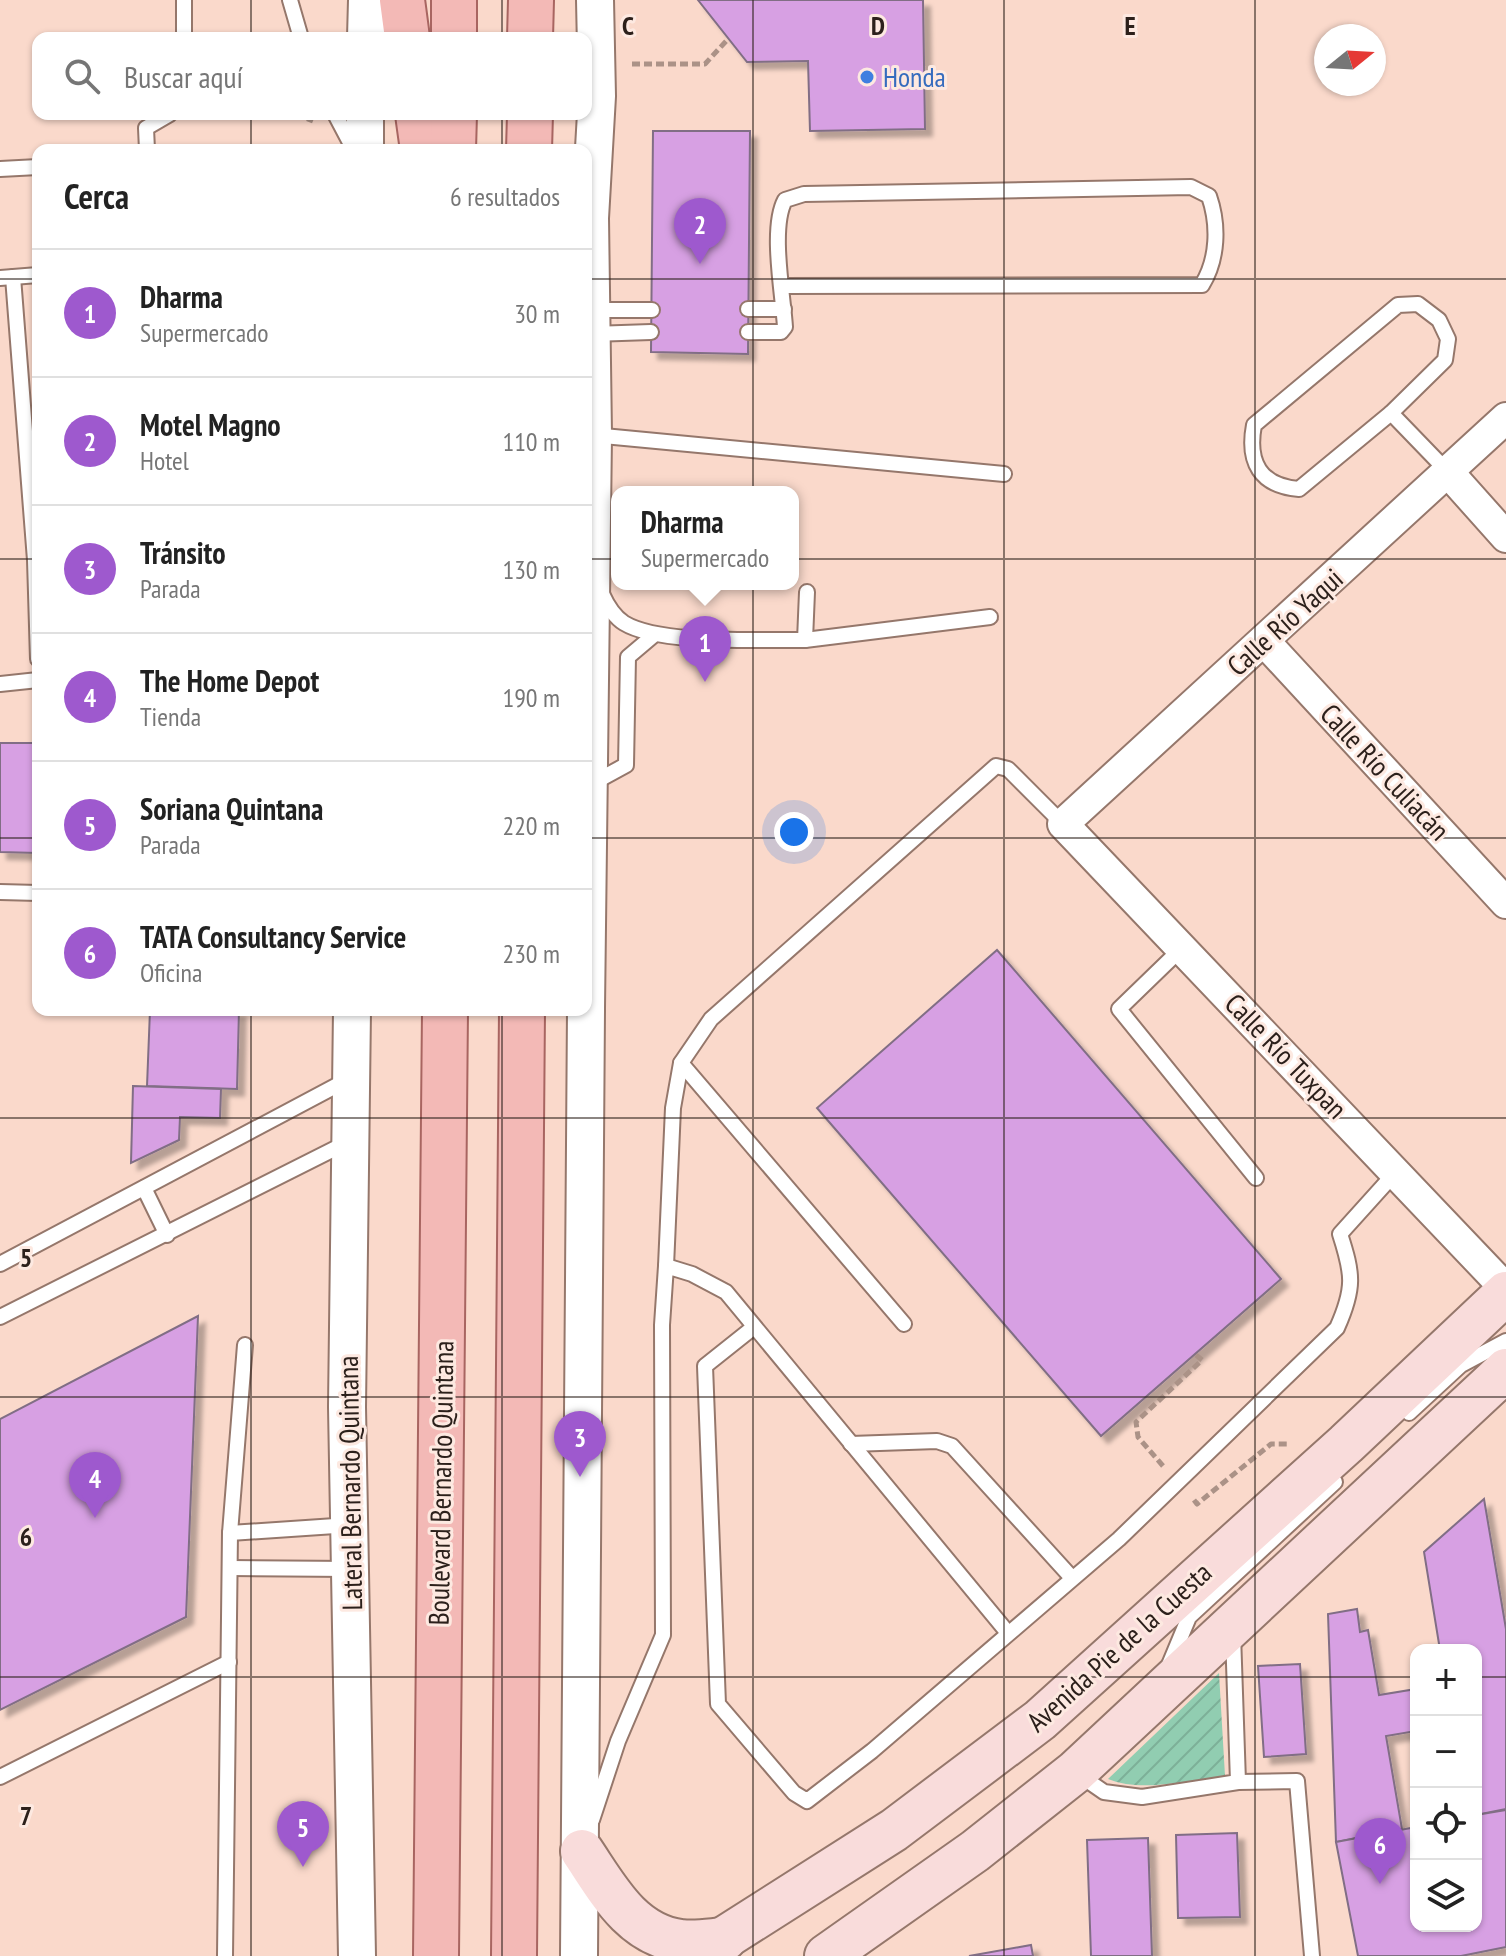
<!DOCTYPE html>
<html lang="es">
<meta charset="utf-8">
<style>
:root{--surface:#fff;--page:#f2f2f2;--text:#222;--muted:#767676;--line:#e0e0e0;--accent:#9e59ce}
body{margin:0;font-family:"PT Sans Narrow",sans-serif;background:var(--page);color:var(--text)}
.controls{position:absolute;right:24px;bottom:24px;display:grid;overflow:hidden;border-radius:16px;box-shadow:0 2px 6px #0004}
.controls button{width:72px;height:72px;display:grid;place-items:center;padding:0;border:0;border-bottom:2px solid var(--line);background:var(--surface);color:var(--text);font:40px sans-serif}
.compass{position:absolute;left:1314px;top:24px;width:72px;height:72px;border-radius:50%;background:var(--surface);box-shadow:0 2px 6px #0004;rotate:72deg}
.you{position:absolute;left:794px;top:832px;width:28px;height:28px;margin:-20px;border:6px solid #fff;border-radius:50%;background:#1a73e8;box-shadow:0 0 0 12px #1a73e833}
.badge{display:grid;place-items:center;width:52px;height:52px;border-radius:50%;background:var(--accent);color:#fff;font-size:26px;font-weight:700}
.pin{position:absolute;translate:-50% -66px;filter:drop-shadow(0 2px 4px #0008)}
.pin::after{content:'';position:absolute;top:42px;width:28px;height:24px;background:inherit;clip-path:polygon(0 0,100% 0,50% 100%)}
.popup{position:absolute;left:611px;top:486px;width:188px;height:104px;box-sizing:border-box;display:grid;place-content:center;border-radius:16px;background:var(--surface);filter:drop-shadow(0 2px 6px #0005);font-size:26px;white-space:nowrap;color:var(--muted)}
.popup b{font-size:30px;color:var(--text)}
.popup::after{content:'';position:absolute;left:50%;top:100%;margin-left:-16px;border:16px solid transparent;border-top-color:var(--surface)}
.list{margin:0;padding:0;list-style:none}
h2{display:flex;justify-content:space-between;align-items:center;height:104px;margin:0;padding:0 32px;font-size:34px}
h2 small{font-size:26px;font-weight:400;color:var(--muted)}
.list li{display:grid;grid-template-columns:52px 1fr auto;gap:24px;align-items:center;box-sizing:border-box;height:128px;padding:0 32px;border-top:2px solid var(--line)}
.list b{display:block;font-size:30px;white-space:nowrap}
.list p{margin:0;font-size:26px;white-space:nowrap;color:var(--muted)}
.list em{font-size:26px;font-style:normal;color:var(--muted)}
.icon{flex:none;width:44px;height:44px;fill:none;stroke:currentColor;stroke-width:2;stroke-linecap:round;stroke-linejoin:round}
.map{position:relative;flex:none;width:1506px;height:1956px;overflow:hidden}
.search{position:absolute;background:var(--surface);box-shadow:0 2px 6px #0004;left:32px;top:32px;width:560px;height:88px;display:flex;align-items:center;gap:20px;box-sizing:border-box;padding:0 28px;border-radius:16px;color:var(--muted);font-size:30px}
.panel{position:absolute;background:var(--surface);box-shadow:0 2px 6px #0004;left:32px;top:144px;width:560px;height:872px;border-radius:16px}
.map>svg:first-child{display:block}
</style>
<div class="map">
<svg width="1506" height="1956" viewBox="0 0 1506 1956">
<defs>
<pattern id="garden-furrows" width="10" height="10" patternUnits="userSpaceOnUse" patternTransform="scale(2)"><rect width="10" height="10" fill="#91cdb1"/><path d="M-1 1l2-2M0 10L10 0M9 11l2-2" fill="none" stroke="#7db098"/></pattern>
<filter id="shadow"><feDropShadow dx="7" dy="7" stdDeviation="2" flood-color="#0004"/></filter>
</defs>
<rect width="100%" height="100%" fill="#fad9cb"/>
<path fill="url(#garden-furrows)" d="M1219 1673 1225 1776C1189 1780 1142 1793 1108 1779Z"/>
<g fill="#d7a0e3" stroke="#816e85" stroke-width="2" filter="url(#shadow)">
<polygon points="698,0 923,0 925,129 810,131 808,61 747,62"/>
<polygon points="653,131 750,131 748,354 651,352"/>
<polygon points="0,743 38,743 38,853 0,852"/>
<polygon points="997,950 1281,1279 1101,1436 817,1108"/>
<polygon points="150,1010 239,1010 237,1089 147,1086"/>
<polygon points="133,1086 221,1089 220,1118 180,1117 179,1140 131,1163"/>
<polygon points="198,1316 186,1617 0,1710 0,1419"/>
<polygon points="1484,1499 1506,1629 1506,1809 1476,1815 1476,1650 1440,1650 1424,1552"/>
<polygon points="1357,1609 1360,1632 1368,1630 1379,1695 1416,1689 1416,1731 1386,1736 1402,1829 1336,1842 1328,1614"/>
<polygon points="1300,1664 1306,1754 1264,1757 1258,1666"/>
<polygon points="1506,1810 1506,1947 1461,1956 1358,1956 1336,1842 1416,1827 1416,1926 1476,1926 1476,1815"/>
<polygon points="1237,1833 1240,1917 1178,1918 1176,1835"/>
<polygon points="1148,1838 1152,1956 1091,1956 1087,1840"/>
<polygon points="1031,1945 1033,1956 969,1956"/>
</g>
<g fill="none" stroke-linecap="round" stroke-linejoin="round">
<defs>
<g id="service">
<polyline points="290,0 301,38"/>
<polyline points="184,38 184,0"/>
<polyline points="335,114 354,150"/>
<polyline points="147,150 146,128 170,114"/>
<polyline points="0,169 38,167"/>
<polyline points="13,277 35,560 38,659"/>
<polyline points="0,278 38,275"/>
<path d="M1418 304 1439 320 1448 339 1445 360 1391 413 1299 489C1260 486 1247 462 1254 425L1398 305Z"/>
<polyline points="748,309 784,309"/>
<polyline points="592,310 652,310"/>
<path d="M748 332H781L785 327C783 294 770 228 785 200L804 194 1191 187 1209 196C1219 225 1218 259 1202 285L782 286"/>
<polyline points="592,334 651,332"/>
<polyline points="1391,413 1448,472"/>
<polyline points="593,435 1004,474"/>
<path d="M602 594C607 605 613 616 624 623 660 645 760 639 805 640L807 592"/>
<polyline points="805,640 990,617"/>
<polyline points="0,684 38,680"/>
<polyline points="593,783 626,765 628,657 654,635"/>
<polyline points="0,892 38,893"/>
<polyline points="1182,948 1119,1009 1256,1178"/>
<polyline points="681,1063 904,1324"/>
<polyline points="144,1188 167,1235"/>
<polyline points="0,1264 347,1080"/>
<polyline points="666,1266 673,1108 681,1063 711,1019 996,766 1008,769 1063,824"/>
<polyline points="0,1317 350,1141"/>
<path d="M754 1327 705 1366 718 1704 794 1793 807 1801 872 1751 1119 1539 1337 1328C1355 1288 1353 1274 1340 1234L1395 1173"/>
<polyline points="1409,1413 1461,1365 1506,1341"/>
<polyline points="851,1444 937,1441 952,1446 1072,1578"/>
<polyline points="230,1533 350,1525"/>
<polyline points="230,1568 350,1569"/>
<polyline points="1169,1665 1189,1617 1335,1482"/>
<polyline points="1078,1774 1104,1792 1142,1797 1238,1782 1233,1634"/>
<polyline points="0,1777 229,1662"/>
<polyline points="1238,1782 1297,1781 1312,1956"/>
<polyline points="592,1820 618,1741 663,1635 662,1325 666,1266 692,1274 726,1292 1008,1633"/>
<polyline points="225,1956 230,1533 245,1345"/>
</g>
<g id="minor">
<polyline points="1506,418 1063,824 1506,1289"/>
<polyline points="1448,472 1506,537"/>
<polyline points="1264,641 1506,903"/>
</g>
<g id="tertiary">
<polyline points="366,38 367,0"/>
<polyline points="365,150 365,114"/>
<polyline points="586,1008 593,435 590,218 597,96 595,0"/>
<polyline points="352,1010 347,1407 357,1956"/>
<polyline points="579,1956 586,1010"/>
</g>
<g id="secondary">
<path d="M582 1851C607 1888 631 1935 681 1941 695 1943 711 1940 725 1939"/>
<polyline points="696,1956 894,1830 1040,1720 1346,1444 1506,1293"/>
<polyline points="826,1956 975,1851 1075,1772 1506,1370"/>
</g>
<g id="primary">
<polyline points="402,0 407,38"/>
<polyline points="454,38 454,0"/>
<polyline points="530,38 531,0"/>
<polyline points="418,114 423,150"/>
<polyline points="453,150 454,114"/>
<polyline points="529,150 530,114"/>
<polyline points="436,1956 445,1010"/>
<polyline points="514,1956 522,1010"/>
</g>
</defs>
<use href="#service" stroke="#95776b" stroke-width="18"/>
<use href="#minor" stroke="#95776b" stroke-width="34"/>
<use href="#tertiary" stroke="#95776b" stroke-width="40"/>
<use href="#secondary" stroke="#95776b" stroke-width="46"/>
<use href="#primary" stroke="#a86561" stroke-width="48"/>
<g stroke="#ab9287" stroke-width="5" stroke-dasharray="8 4" stroke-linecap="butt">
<polyline points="632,64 705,64 728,39"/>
<polyline points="296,114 313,121"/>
<polyline points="1163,1466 1138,1437 1136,1422 1202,1360 1195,1354"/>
<polyline points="1194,1500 1197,1504 1271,1444 1289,1444"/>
</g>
<use href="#service" stroke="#fff" stroke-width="14"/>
<use href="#minor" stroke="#fff" stroke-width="30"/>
<use href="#tertiary" stroke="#fff" stroke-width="36"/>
<use href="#secondary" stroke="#f9dcdb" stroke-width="42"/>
<use href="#primary" stroke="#f3b9b6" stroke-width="44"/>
</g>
<path fill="none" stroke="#2c201b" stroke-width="2" stroke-opacity="0.55" d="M251 0V38M502 0V38M753 0V1956M1004 0V1956M1255 0V1956M251 114V150M502 114V150M0 279H38M586 279H1506M0 559H38M586 559H1506M0 838H38M586 838H1506M251 1010V1956M502 1010V1956M0 1118H1506M0 1397H1506M0 1677H1416M1476 1677H1506"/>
<circle fill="#3f7fe0" stroke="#fde9e1" stroke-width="3" cx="867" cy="77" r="8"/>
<g text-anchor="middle" stroke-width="6" stroke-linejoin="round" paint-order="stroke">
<g font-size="28" fill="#366cbe" stroke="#fde9e1" text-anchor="start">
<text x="883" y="87">Honda</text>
</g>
<g font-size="28" fill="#2c201b" stroke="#fde9e1">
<text transform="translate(1285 622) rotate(-42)" y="10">Calle Río Yaqui</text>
<text transform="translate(1385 772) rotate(47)" y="10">Calle Río Culiacán</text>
<text transform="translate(1286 1056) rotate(46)" y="10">Calle Río Tuxpan</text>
<text transform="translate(350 1483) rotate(-91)" y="10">Lateral Bernardo Quintana</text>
<text transform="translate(441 1483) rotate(-89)" y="10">Boulevard Bernardo Quintana</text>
<text transform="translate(1119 1647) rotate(-42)" y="10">Avenida Pie de la Cuesta</text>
</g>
</g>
<g font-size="26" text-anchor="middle" font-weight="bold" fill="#2c201b" stroke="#fde9e1" stroke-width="6" stroke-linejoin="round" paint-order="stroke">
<text x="628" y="35">C</text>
<text x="878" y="35">D</text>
<text x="1130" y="35">E</text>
<text x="26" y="1267">5</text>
<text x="26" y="1546">6</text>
<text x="26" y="1825">7</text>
</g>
</svg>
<div class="controls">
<button>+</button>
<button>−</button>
<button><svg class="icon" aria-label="locate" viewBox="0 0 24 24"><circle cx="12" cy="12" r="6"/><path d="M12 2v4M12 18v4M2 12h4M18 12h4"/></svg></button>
<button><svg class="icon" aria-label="layers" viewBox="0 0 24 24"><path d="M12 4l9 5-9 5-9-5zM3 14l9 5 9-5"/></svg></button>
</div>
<svg class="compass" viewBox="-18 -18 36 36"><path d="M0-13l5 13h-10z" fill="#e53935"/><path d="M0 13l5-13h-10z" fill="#767676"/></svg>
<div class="you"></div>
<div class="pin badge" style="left:705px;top:682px">1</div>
<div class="popup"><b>Dharma</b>Supermercado</div>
<div class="pin badge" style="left:700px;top:264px">2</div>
<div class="pin badge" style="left:580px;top:1477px">3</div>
<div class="pin badge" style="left:95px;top:1518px">4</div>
<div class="pin badge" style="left:303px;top:1867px">5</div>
<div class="pin badge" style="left:1380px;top:1884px">6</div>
<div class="search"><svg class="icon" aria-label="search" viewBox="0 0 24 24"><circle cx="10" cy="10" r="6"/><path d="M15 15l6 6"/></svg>Buscar aquí</div>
<section class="panel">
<h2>Cerca<small>6 resultados</small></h2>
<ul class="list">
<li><span class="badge">1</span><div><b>Dharma</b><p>Supermercado</p></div><em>30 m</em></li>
<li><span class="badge">2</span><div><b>Motel Magno</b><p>Hotel</p></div><em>110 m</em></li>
<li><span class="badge">3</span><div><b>Tránsito</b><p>Parada</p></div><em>130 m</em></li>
<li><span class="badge">4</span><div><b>The Home Depot</b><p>Tienda</p></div><em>190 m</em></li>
<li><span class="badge">5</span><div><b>Soriana Quintana</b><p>Parada</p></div><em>220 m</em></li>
<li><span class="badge">6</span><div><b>TATA Consultancy Service</b><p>Oficina</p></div><em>230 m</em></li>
</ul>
</section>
</div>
